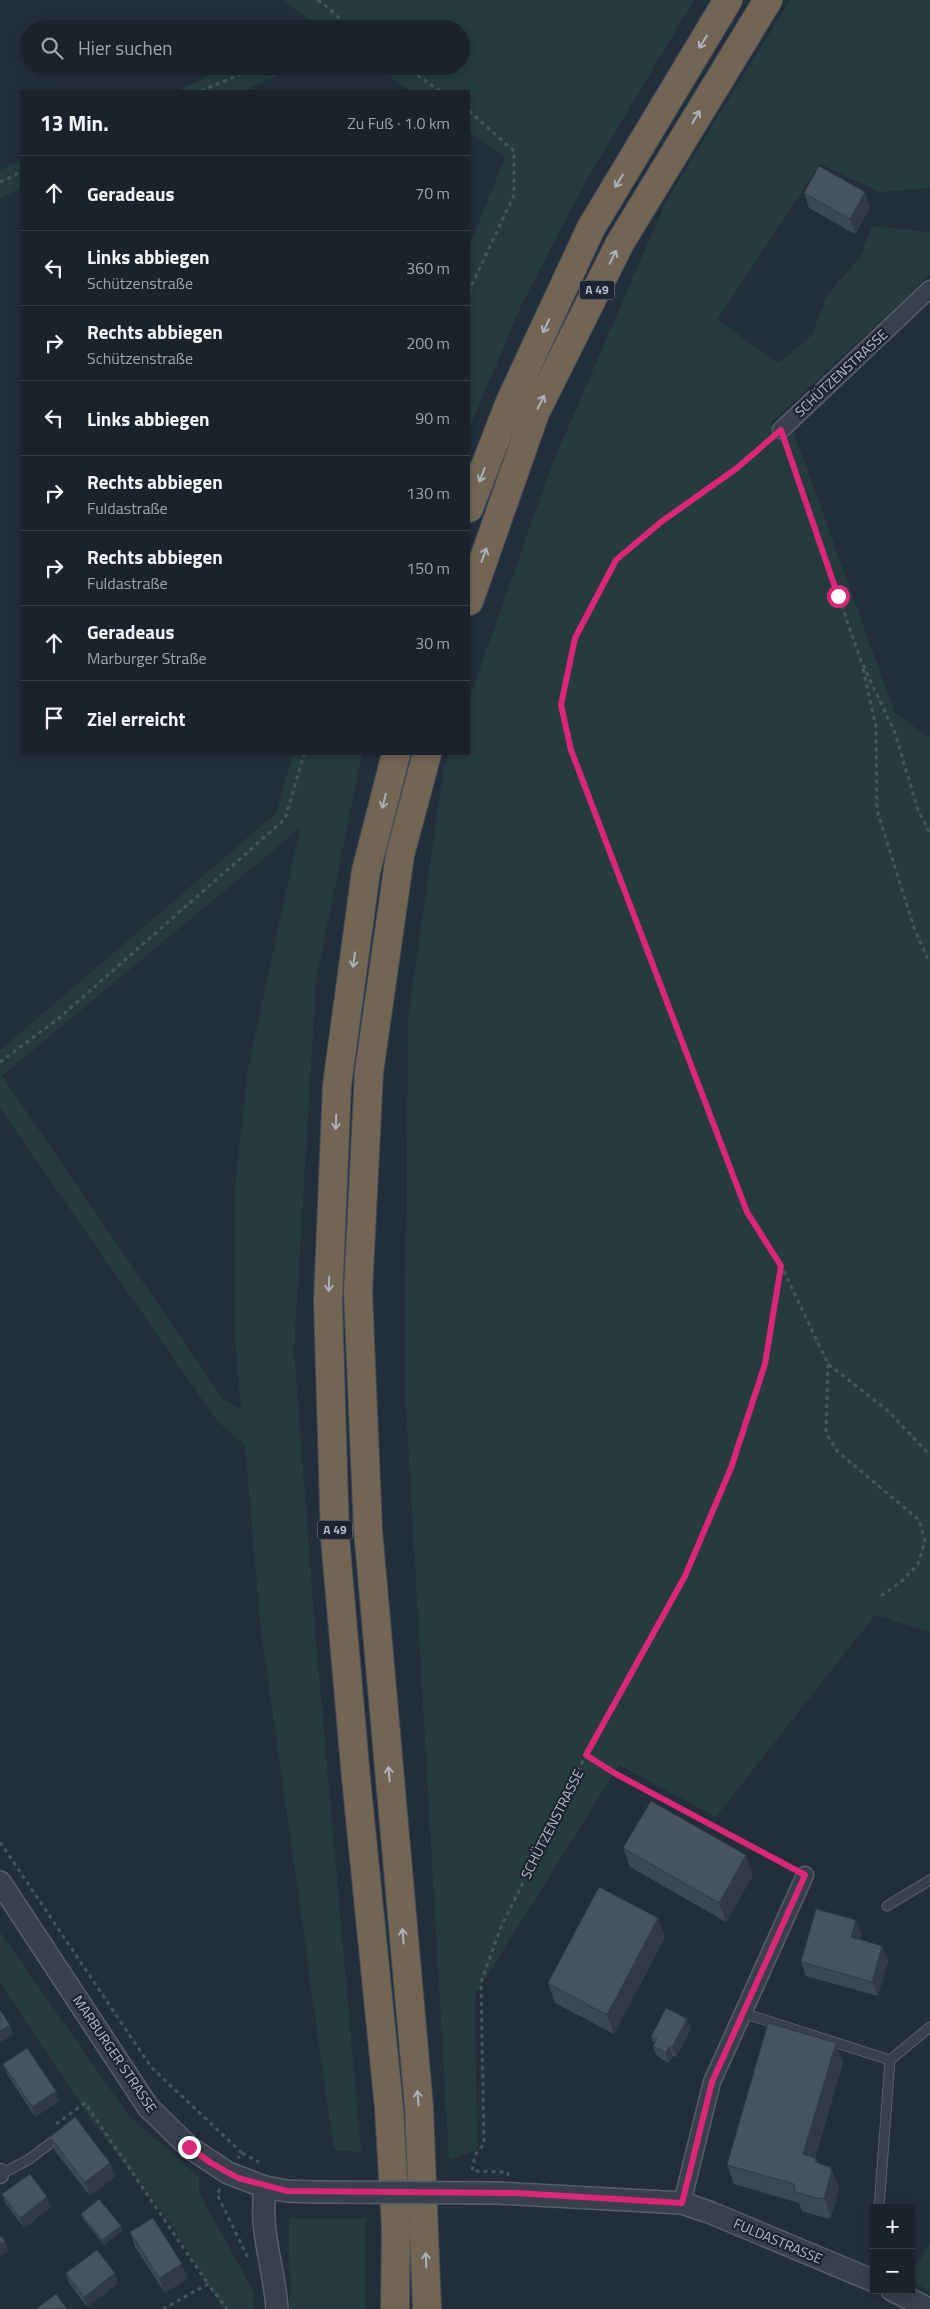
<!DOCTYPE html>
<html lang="de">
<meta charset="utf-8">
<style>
:root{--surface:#1a222c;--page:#232a34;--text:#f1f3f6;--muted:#9fa4a9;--line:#383f48}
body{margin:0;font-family:"Titillium Web",sans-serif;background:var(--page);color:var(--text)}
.controls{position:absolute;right:15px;bottom:15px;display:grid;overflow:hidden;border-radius:0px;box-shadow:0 2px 8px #0003}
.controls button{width:45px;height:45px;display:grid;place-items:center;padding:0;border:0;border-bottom:1px solid var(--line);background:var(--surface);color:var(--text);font:25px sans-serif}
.stop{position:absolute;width:15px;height:15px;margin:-11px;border:4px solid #db2777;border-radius:50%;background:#fff}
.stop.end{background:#db2777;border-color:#fff;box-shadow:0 1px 5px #0008}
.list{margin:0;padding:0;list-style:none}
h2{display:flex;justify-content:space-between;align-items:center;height:65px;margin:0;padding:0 20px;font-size:21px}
h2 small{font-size:16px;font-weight:400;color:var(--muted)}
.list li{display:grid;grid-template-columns:32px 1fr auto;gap:15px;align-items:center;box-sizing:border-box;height:75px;padding:0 20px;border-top:1px solid var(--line)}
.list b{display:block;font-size:19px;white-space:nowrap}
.list p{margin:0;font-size:16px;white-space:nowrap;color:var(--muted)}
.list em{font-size:16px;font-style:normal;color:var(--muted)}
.icon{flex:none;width:28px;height:28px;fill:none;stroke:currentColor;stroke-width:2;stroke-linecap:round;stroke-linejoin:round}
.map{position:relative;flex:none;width:930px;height:2309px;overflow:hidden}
.search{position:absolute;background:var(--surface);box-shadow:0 2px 8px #0003;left:20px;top:20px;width:450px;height:55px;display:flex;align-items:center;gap:12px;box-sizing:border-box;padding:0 18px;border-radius:28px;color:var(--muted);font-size:19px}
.panel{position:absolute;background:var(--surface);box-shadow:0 2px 8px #0003;left:20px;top:90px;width:450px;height:665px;border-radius:0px}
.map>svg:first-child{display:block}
</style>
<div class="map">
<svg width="930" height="2309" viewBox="0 0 930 2309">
<rect width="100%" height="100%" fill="#232e3b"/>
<g fill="#253b3d" fill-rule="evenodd">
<polygon points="283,0 694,0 588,177 521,306 469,429 469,247 505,157 469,132 469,91 411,91 375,66 461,66 461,29 315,29 319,27"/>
<polygon points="790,0 930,0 930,188 879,192 820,164 717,320 779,363 811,336 828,294 861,256 872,226 930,232 930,275 770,424 794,433 895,713 930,738 930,1632 875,1615 716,1817 619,1765 475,1995 477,2150 449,2160 405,1389 408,1015 444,767 449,754 469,754 469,700 551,467 667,199"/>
<polygon points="231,66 299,66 243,91 176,91"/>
<polygon points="21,161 21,189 0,198 0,170"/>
<path d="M293 754H362L316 981 294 1351 316 1642 361 2152 334 2150 260 1622 245 1445 217 1421 0 1108V1050L276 813ZM300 828 248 1068 234 1196V1328L241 1409 223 1399 2 1076Z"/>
<polygon points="0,1932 129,2116 199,2177 199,2193 255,2294 253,2309 223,2309 171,2224 92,2121 0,1982"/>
<polygon points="289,2218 366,2218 365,2309 290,2309"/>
<polygon points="930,2244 930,2293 911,2279 911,2274"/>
</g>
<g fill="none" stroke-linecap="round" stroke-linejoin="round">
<defs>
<g id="service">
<polyline points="887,1906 930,1880"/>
<polyline points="743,2013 890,2060 879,2208"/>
<polyline points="890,2060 930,2027"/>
<polyline points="1,2174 28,2160 60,2136"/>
</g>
<g id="minor">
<polyline points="781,430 930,289"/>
<polyline points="0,2172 0,2175"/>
<polyline points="682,2203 712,2082 805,1875"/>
</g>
<g id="tertiary">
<polyline points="0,1882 148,2107 189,2147 228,2173 265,2187 287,2191 315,2192"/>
<path d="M265 2187C259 2234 274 2264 277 2309"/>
<polyline points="498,2193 682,2203 709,2212 874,2281"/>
<polyline points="892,2290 929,2309"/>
</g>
<g id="motorway">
<polyline points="469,508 510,402 591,228 728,0"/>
<polyline points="469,601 535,413 620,243 768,0"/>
<polyline points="427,754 400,855 369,1072 358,1292 368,1530 419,2107 427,2309"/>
<polyline points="395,2309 396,2228 389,2108 356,1778 335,1538 328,1301 337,1085 366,871 396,754"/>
</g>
</defs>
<use href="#service" stroke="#555e6a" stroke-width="11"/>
<use href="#minor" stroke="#555e6a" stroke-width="19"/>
<use href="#tertiary" stroke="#555e6a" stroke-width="24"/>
<use href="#motorway" stroke="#424b57" stroke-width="30"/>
<g stroke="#43585a" stroke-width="3" stroke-dasharray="4 4" stroke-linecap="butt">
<polyline points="318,0 331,10 349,29"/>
<polyline points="404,66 440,91"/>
<polyline points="201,91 260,66"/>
<polyline points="469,111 514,151 514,195 469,291"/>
<polyline points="0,182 21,172"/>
<polyline points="768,441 737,468 661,522 616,559 575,638 561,705 571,750 747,1212 781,1265 828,1364 887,1410 930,1455"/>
<polyline points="787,446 861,661 895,733 918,810 930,833"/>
<polyline points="863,669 876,727 877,810 915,931 930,963"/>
<polyline points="0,1062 58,1019 285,819 304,754"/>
<polyline points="828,1364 826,1433 837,1451 919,1520 925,1541 918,1564 901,1582 878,1598"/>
<polyline points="586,1755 616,1773 792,1868"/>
<polyline points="0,1842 151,2067 242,2153 238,2158"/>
<polyline points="56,2124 85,2103 208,2284"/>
<polyline points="242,2153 259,2162"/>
<polyline points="509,2176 507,2172 472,2171 475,2155 484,2144 481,1982 501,1927 586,1755 685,1576 731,1468 765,1364 781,1266"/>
<polyline points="220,2189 217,2194 248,2258"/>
<polyline points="163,2309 208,2284 227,2309"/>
</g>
<use href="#service" stroke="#37404c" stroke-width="9"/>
<use href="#minor" stroke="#37404c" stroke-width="16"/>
<use href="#tertiary" stroke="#37404c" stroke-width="21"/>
<use href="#motorway" stroke="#726554" stroke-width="28"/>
<defs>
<polyline id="tertiary-bridge" points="315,2192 498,2193"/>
</defs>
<use href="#tertiary-bridge" stroke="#555e6a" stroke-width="24" stroke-linecap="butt"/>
<use href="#tertiary-bridge" stroke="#37404c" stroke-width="21"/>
</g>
<g fill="#3c4854">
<polygon points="804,193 870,207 855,234 809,208"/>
<polygon points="623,1848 753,1875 726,1922 630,1867"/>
<polygon points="862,1935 860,1940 882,1946 888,1961 878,1996 806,1976 801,1962"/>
<polygon points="665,1937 614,2034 555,2003 548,1983"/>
<polygon points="687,2019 691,2029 676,2057 673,2056 669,2063 657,2056 653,2046 654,2044 651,2037"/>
<polygon points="843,2062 815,2158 818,2163 832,2170 839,2189 831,2217 828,2219 802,2211 799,2203 734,2184 727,2165"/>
<polygon points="3,2064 56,2091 59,2101 35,2117 7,2074"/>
<polygon points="50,2137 110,2163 115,2177 90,2196 55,2151"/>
<polygon points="2,2194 51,2207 24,2228 6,2204"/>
<polygon points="81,2214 121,2226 122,2231 104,2245 83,2219"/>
<polygon points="130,2232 188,2278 165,2293 135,2247"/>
<polygon points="66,2273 118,2283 87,2307 69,2283"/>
</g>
<g fill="#313b45">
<polygon points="865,192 870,207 855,234 850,219"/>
<polygon points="746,1855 753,1875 726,1922 719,1903"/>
<polygon points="658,1918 665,1937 614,2034 607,2015"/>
<polygon points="856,1920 862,1935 857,1952 851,1937"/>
<polygon points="882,1946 888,1961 878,1996 872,1982"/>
<polygon points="687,2019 691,2029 676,2057 672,2047"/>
<polygon points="10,2025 13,2034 0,2043 0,2031"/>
<polygon points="836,2043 843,2062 810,2174 803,2154"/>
<polygon points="669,2046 673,2056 669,2063 666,2053"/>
<polygon points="56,2091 59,2101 35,2117 32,2107"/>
<polygon points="110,2163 115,2177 90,2196 85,2182"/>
<polygon points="832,2170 839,2189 831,2217 824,2198"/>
<polygon points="47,2197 51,2207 24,2228 20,2218"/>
<polygon points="121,2226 122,2231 104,2245 102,2240"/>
<polygon points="5,2241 8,2251 0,2257 0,2244"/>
<polygon points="182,2264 188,2278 165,2293 159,2278"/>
<polygon points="115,2273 118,2283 87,2307 84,2297"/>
</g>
<g fill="#465462" stroke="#313b45">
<polygon points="819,166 865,192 850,219 804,193"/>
<polygon points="651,1801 746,1855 719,1903 623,1848"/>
<polygon points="599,1887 658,1918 607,2015 548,1983"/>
<polygon points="816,1909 856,1920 851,1937 882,1946 872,1982 801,1962"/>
<polygon points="666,2008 687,2019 672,2047 669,2046 666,2053 653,2046 657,2039 651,2037"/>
<polygon points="0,2010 10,2025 0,2031"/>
<polygon points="768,2023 836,2043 803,2154 816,2158 815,2162 830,2167 832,2170 824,2198 821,2199 795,2192 794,2184 727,2165"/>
<polygon points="27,2048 56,2091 32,2107 3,2064"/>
<polygon points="75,2117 110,2163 85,2182 50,2137"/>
<polygon points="30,2174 47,2197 20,2218 2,2194"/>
<polygon points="99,2199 121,2226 102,2240 81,2214"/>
<polygon points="153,2218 182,2264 159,2278 130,2232"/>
<polygon points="0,2235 5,2241 0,2244"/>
<polygon points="97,2250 115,2273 84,2297 66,2273"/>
<polygon points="56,2294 67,2309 36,2309"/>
</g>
<defs><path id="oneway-shaft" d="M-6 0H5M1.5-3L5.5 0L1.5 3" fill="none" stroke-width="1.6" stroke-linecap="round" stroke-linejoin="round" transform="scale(1.25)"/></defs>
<g stroke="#acb2bc">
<use href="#oneway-shaft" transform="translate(703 42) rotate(121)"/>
<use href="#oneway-shaft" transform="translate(696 117) rotate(-59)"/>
<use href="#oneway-shaft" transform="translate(619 181) rotate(121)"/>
<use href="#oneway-shaft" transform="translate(613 257) rotate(-63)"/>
<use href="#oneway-shaft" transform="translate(546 326) rotate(115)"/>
<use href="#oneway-shaft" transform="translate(541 402) rotate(-63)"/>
<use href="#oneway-shaft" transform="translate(482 475) rotate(111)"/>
<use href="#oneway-shaft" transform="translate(484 555) rotate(-70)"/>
<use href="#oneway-shaft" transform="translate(384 801) rotate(104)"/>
<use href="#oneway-shaft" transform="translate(354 960) rotate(98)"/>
<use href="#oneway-shaft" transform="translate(336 1122) rotate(92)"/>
<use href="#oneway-shaft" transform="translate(329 1284) rotate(92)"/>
<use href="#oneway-shaft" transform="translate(389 1774) rotate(-95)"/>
<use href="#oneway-shaft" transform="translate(403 1936) rotate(-95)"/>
<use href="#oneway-shaft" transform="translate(418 2098) rotate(-95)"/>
<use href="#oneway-shaft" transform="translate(426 2260) rotate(-92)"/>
</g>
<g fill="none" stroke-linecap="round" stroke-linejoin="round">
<polyline stroke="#db2777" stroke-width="6" points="189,2147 211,2163 238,2178 287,2191 516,2193 682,2203 712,2082 805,1875 616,1774 586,1755 685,1576 731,1468 765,1364 781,1266 747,1212 571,750 561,705 575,638 616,560 661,522 737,468 781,430 838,596"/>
</g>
<g text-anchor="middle" stroke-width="4.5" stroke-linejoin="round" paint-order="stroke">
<g fill="#1c2530" stroke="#858e9a" stroke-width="1">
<rect x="579.5" y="280.5" width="35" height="19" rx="4"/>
<rect x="317.5" y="1520.5" width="35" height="19" rx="4"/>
</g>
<g font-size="12" font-weight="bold" fill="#b2bbc7">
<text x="597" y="294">A 49</text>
<text x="335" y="1534">A 49</text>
</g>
<g font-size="14" fill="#b2bbc7" stroke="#1c2530">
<text transform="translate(841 373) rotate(-43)" y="5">SCHÜTZENSTRASSE</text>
<text transform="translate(552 1824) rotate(-63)" y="5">SCHÜTZENSTRASSE</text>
<text transform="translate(115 2054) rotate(56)" y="5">MARBURGER STRASSE</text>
<text transform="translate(778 2241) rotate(23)" y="5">FULDASTRASSE</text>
</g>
</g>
</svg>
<div class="controls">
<button>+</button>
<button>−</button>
</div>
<div class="stop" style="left:838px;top:596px"></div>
<div class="stop end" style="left:189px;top:2147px"></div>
<div class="search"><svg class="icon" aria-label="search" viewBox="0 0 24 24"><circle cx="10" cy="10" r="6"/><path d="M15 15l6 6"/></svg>Hier suchen</div>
<section class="panel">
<h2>13 Min.<small>Zu Fuß · 1.0 km</small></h2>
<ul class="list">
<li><svg class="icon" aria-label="ahead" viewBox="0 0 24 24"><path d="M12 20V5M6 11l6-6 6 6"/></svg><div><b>Geradeaus</b></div><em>70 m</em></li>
<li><svg class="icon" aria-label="left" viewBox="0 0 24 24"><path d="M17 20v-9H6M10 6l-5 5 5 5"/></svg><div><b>Links abbiegen</b><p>Schützenstraße</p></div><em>360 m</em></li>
<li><svg class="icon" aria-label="right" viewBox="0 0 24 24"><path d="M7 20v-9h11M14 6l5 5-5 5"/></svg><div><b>Rechts abbiegen</b><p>Schützenstraße</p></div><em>200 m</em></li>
<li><svg class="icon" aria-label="left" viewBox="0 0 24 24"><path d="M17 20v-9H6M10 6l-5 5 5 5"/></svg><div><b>Links abbiegen</b></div><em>90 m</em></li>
<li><svg class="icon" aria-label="right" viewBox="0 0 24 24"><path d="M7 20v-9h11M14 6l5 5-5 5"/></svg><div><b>Rechts abbiegen</b><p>Fuldastraße</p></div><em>130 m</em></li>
<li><svg class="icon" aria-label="right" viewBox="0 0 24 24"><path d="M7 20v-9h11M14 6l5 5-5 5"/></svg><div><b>Rechts abbiegen</b><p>Fuldastraße</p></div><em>150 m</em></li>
<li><svg class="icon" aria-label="ahead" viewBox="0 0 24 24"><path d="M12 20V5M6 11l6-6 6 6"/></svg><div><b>Geradeaus</b><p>Marburger Straße</p></div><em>30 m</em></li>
<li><svg class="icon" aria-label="arrive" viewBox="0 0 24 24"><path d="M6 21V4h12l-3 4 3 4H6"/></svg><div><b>Ziel erreicht</b></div></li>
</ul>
</section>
</div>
